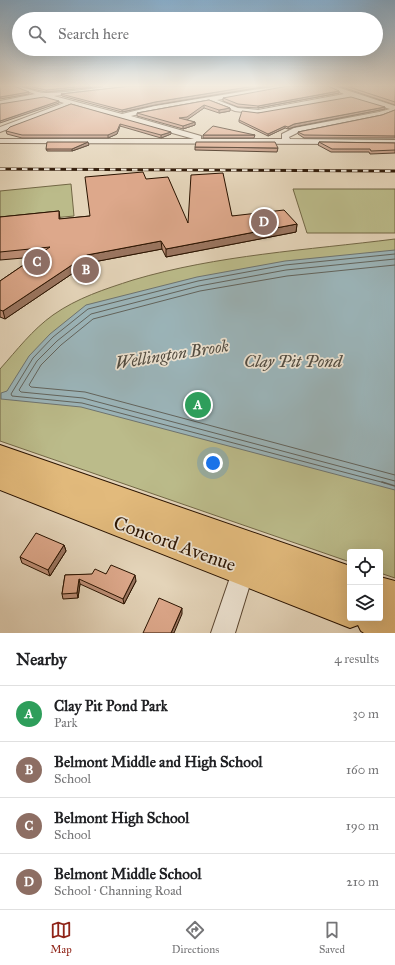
<!DOCTYPE html>
<meta charset="utf-8">
<style>
:root{--surface:#fff;--page:#f2f2f2;--text:#202124;--muted:#757577;--line:#e0e0e0;--accent:#8f2418}
body{margin:0;font-family:"IM FELL Great Primer",serif;background:var(--page);color:var(--text)}
.controls{position:absolute;right:12px;bottom:12px;display:grid;overflow:hidden;border-radius:4px;box-shadow:0 4px 16px #0002}
.controls button{width:36px;height:36px;display:grid;place-items:center;padding:0;border:0;border-bottom:1px solid var(--line);background:var(--surface);color:var(--text);font:20px sans-serif}
.you{position:absolute;left:213px;top:463px;width:14px;height:14px;margin:-10px;border:3px solid #fff;border-radius:50%;background:#1a73e8;box-shadow:0 0 0 6px #1a73e833}
.badge{display:grid;place-items:center;width:26px;height:26px;border-radius:50%;background:var(--accent);color:#fff;font-size:13px;font-weight:700}
.pin{position:absolute;translate:-50% -50%;border:2px solid #fff;box-shadow:0 1px 4px #0006}
.list{margin:0;padding:0;list-style:none}
h2{display:flex;justify-content:space-between;align-items:center;height:52px;margin:0;padding:0 16px;font-size:17px}
h2 small{font-size:13px;font-weight:400;color:var(--muted)}
.list li{display:grid;grid-template-columns:26px 1fr auto;gap:12px;align-items:center;box-sizing:border-box;height:56px;padding:0 16px;border-top:1px solid var(--line)}
.list b{display:block;font-size:15px;white-space:nowrap}
.list p{margin:0;font-size:13px;white-space:nowrap;color:var(--muted)}
.list em{font-size:13px;font-style:normal;color:var(--muted)}
.icon{flex:none;width:22px;height:22px;fill:none;stroke:currentColor;stroke-width:2;stroke-linecap:round;stroke-linejoin:round}
.map{position:relative;flex:none;width:395px;height:633px;overflow:hidden}
.search{position:absolute;background:var(--surface);box-shadow:0 4px 16px #0002;left:12px;right:12px;top:12px;height:44px;display:flex;align-items:center;gap:10px;box-sizing:border-box;padding:0 14px;border-radius:22px;color:var(--muted);font-size:15px}
.sheet{height:276px;background:var(--surface)}
nav{display:flex;justify-content:space-around;align-items:center;box-sizing:border-box;height:56px;border-top:1px solid var(--line);background:var(--surface);font-size:11px;color:var(--muted)}
nav a{display:grid;justify-items:center;gap:2px}
nav .on{color:var(--accent)}
.map>svg:first-child{display:block}
</style>
<div class="map">
<svg width="395" height="633" viewBox="0 0 395 633">
<rect width="100%" height="100%" fill="#e4d4b9"/>
<filter id="stains"><feTurbulence type="fractalNoise" baseFrequency=".005" numOctaves="4"/><feColorMatrix values="0 0 0 0 .2 0 0 0 0 .09 0 0 0 0 .02 0 0 0 .5 -.17"/></filter>
<radialGradient id="worn" r=".72"><stop offset=".6" stop-color="#630" stop-opacity="0"/><stop offset="1" stop-color="#630" stop-opacity=".3"/></radialGradient>
<g fill="#bbbb8a" stroke="#726745">
<polygon points="71,184 74,216 0,223 0,191"/>
<polygon points="293,189 395,189 395,233 307,233"/>
<path d="M395 239V578L380 573V552H350V562L0 441V369C17 350 32 330 53 315 77 298 105 289 133 280 217 255 308 250 395 239Z"/>
</g>
<polygon fill="#9bb5ba" stroke="#6e7470" points="395,250 395,490 81,407 1,399 1,393 7,391 29,356 50,334 86,305 197,277 285,261"/>
<g fill="none" stroke-linecap="round" stroke-linejoin="round">
<g stroke="#62645d" stroke-width="1">
<polyline points="395,259 286,270 199,286 91,314 57,341 37,361 19,390 21,392 83,398 395,481"/>
<polyline points="395,265 287,276 200,291 93,319 61,345 41,365 29,385 31,387 85,392 395,475"/>
<polyline points="385,483 82,403 12,396 11,394 33,358 53,337 88,309 198,281 285,265 395,254"/>
</g>
<polyline stroke="#62645d" stroke-width="1.5" points="382,482 395,486"/>
<defs>
<g id="minor">
<path d="M13 86C25 86 35 93 46 93 72 93 100 86 127 86L54 96 122 114 155 106 278 86H293L217 100 238 108 258 110 344 94 325 86H334L395 106V111L381 116 299 132 289 137 290 139 395 140V144L0 143V139H194L71 105 0 132V127L64 103 44 97 0 105V101L35 94ZM351 97 390 109 379 112 294 128 282 134V139H201V136L131 116 155 110 211 101 235 111 258 114Z"/>
<polygon points="244,557 252,560 255,568 235,633 211,633 236,560"/>
</g>
<polygon id="primary" points="0,445 350,566 350,618 380,618 380,577 395,581 395,633 364,633 361,631 358,625 350,628 0,490"/>
</defs>
<use href="#minor" stroke="#58432e" stroke-width="2"/>
<use href="#primary" stroke="#2a1300" stroke-width="2"/>
<use href="#minor" fill="#ede3d2" fill-rule="evenodd"/>
<use href="#primary" fill="#e2ba7c" fill-rule="evenodd"/>
<defs>
<polyline id="rail" points="0,169 395,171"/>
</defs>
<use href="#rail" stroke="#2a1300" stroke-width="3"/>
<use href="#rail" stroke="#ede3d2" stroke-width="2" stroke-dasharray="5.5" stroke-linecap="butt"/>
</g>
<g fill="#be9078" stroke="#2a1300">
<polygon points="19,86 103,86 46,92"/>
<polygon points="131,86 268,86 155,105 122,112 62,96 61,94"/>
<polygon points="339,86 395,86 395,105"/>
<polygon points="339,91 339,93 258,108 238,107 223,101 223,98"/>
<polygon points="209,100 230,108 230,111 219,113 204,108 186,120 195,122 195,125 183,129 137,116 137,113"/>
<polygon points="71,104 171,134 161,138 120,126 117,134 108,138 22,138 7,134 6,131"/>
<polygon points="385,109 294,127 288,129 285,128 268,136 239,122 239,120 258,113"/>
<polygon points="395,110 395,138 304,138 298,134 298,132 382,115"/>
<polygon points="203,135 255,135 254,138 203,138"/>
<polygon points="319,142 395,143 395,153 370,154 369,152 331,152 318,145"/>
<polygon points="89,145 72,151 47,151 46,149"/>
<polygon points="195,147 278,148 277,152 195,150"/>
<polygon points="146,179 188,223 232,216 297,224 296,232 166,257 162,249 88,263 5,319 0,317 0,281 35,257 0,260 0,217 59,211 60,219 90,216"/>
<polygon points="64,545 66,551 50,576 22,563 20,557"/>
<polygon points="106,574 136,581 124,604 80,584 78,598 63,599 62,594 65,575"/>
</g>
<g fill="#9b7661" stroke="#2a1300">
<polygon points="83,86 103,86 46,92 46,90"/>
<polygon points="254,86 268,86 155,105 122,112 122,110 155,102"/>
<polygon points="339,91 339,93 258,108 258,106"/>
<polygon points="29,92 29,94 0,99 0,97"/>
<polygon points="59,101 59,103 0,123 0,121"/>
<polygon points="204,105 204,108 187,120 179,121 179,118"/>
<polygon points="385,107 385,109 294,127 288,129 288,127 294,124"/>
<polygon points="230,108 230,111 219,113 219,110"/>
<polygon points="195,122 195,125 183,129 183,126"/>
<polygon points="120,124 120,126 117,134 108,138 108,135"/>
<polygon points="285,126 285,128 268,136 268,134"/>
<polygon points="171,132 171,134 161,138 161,135"/>
<polygon points="88,142 89,145 72,151 72,149"/>
<polygon points="297,224 296,232 166,257 166,249"/>
<polygon points="161,241 162,249 88,263 5,319 3,311 87,255"/>
<polygon points="64,545 66,551 50,576 48,570"/>
<polygon points="135,575 136,581 124,604 123,599"/>
<polygon points="79,579 80,584 78,598 77,593"/>
<polygon points="182,608 182,614 174,633 171,633"/>
</g>
<g fill="#dda88b" stroke="#2a1300">
<polygon points="0,86 14,86 29,92 0,97"/>
<polygon points="28,86 83,86 46,90"/>
<polygon points="131,86 254,86 155,102 122,110 61,94"/>
<polygon points="288,86 328,86 339,91 258,106 238,104 223,98"/>
<polygon points="346,86 395,86 395,102"/>
<polygon points="44,97 59,101 0,121 0,104"/>
<polygon points="351,97 385,107 294,124 288,127 285,126 268,134 239,120 242,111 258,113"/>
<polygon points="209,100 230,108 219,110 204,105 187,117 179,118 195,122 183,126 137,113"/>
<polygon points="71,104 171,132 161,135 120,124 117,131 108,135 22,135 6,131 10,127"/>
<polygon points="395,110 395,136 304,135 298,132 382,115"/>
<polygon points="213,126 255,135 203,135"/>
<polygon points="47,142 88,142 72,149 46,149"/>
<polygon points="196,142 275,142 278,148 195,147"/>
<polygon points="319,142 395,143 395,150 371,151 370,149 332,149"/>
<polygon points="143,172 146,179 168,177 188,223 191,175 223,173 232,216 284,210 297,224 166,249 161,241 87,255 3,311 0,310 0,281 50,247 0,252 0,217 59,211 59,219 90,216 85,177"/>
<polygon points="36,533 64,545 48,570 20,557"/>
<polygon points="111,565 135,575 123,599 79,579 77,593 62,594 65,575 92,574 95,569 106,574"/>
<polygon points="159,598 182,608 171,633 143,633"/>
</g>
<linearGradient id="sky" x2="0" y2="1"><stop stop-color="#89b4d6"/><stop offset="0.49" stop-color="#f3ece0"/><stop offset="1" stop-color="#f3ece0" stop-opacity="0"/></linearGradient>
<rect width="395" height="175" fill="url(#sky)"/>
<g text-anchor="middle" stroke-width="3.5" stroke-linejoin="round" paint-order="stroke">
<g font-size="17" font-style="italic" fill="#524c41" stroke="#ede3d2">
<text transform="translate(172 354) rotate(-9)" y="6">Wellington Brook</text>
<text x="293" y="367">Clay Pit Pond</text>
</g>
<g font-size="19" fill="#2a1300" stroke="#ede3d2">
<text transform="translate(175 543) rotate(20)" y="7">Concord Avenue</text>
</g>
</g>
<rect width="100%" height="100%" filter="url(#stains)"/>
<rect width="100%" height="100%" fill="url(#worn)"/>
</svg>
<div class="controls">
<button><svg class="icon" aria-label="locate" viewBox="0 0 24 24"><circle cx="12" cy="12" r="6"/><path d="M12 2v4M12 18v4M2 12h4M18 12h4"/></svg></button>
<button><svg class="icon" aria-label="layers" viewBox="0 0 24 24"><path d="M12 4l9 5-9 5-9-5zM3 14l9 5 9-5"/></svg></button>
</div>
<div class="you"></div>
<div class="pin badge" style="left:198px;top:405px;background:#2e9e5b">A</div>
<div class="pin badge" style="left:86px;top:270px;background:#8d6e63">B</div>
<div class="pin badge" style="left:37px;top:262px;background:#8d6e63">C</div>
<div class="pin badge" style="left:264px;top:222px;background:#8d6e63">D</div>
<div class="search"><svg class="icon" aria-label="search" viewBox="0 0 24 24"><circle cx="10" cy="10" r="6"/><path d="M15 15l6 6"/></svg>Search here</div>
</div>
<section class="sheet">
<h2>Nearby<small>4 results</small></h2>
<ul class="list">
<li><span class="badge" style="background:#2e9e5b">A</span><div><b>Clay Pit Pond Park</b><p>Park</p></div><em>30 m</em></li>
<li><span class="badge" style="background:#8d6e63">B</span><div><b>Belmont Middle and High School</b><p>School</p></div><em>160 m</em></li>
<li><span class="badge" style="background:#8d6e63">C</span><div><b>Belmont High School</b><p>School</p></div><em>190 m</em></li>
<li><span class="badge" style="background:#8d6e63">D</span><div><b>Belmont Middle School</b><p>School · Channing Road</p></div><em>210 m</em></li>
</ul>
</section>
<nav>
<a class="on"><svg class="icon" aria-label="map" viewBox="0 0 24 24"><path d="M3 6l6-2 6 2 6-2v14l-6 2-6-2-6 2zM9 4v14M15 6v14"/></svg>Map</a>
<a><svg class="icon" aria-label="directions" viewBox="0 0 24 24"><path d="M12 3l9 9-9 9-9-9zM9 14v-3h6M13 9l2 2-2 2"/></svg>Directions</a>
<a><svg class="icon" aria-label="saved" viewBox="0 0 24 24"><path d="M7 4h10v16l-5-4-5 4z"/></svg>Saved</a>
</nav>
